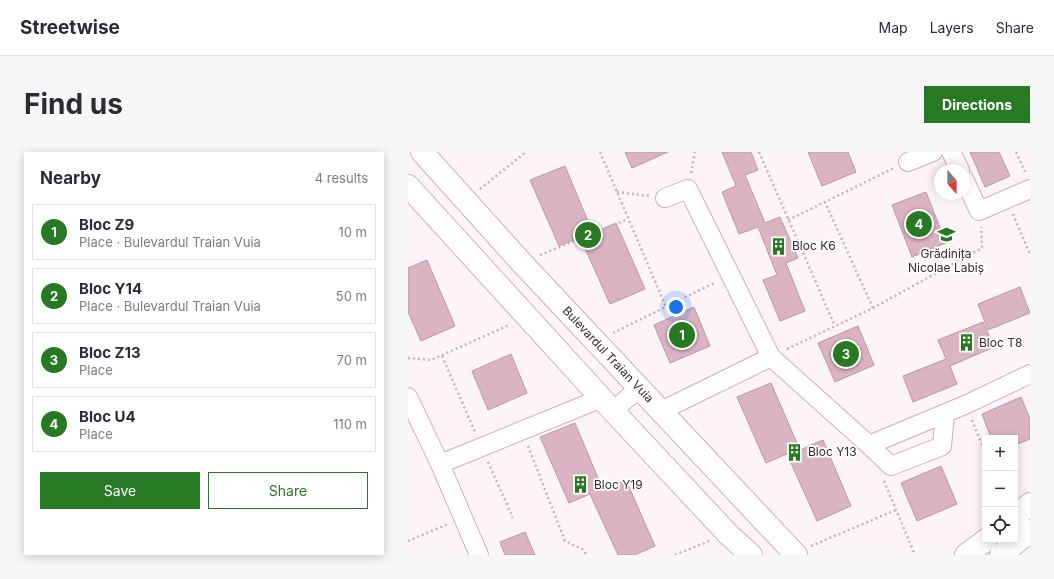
<!DOCTYPE html>
<meta charset="utf-8">
<style>
:root{--surface:#fff;--page:#f7f7f7;--text:#2b2b33;--muted:#7c7c81;--line:#e1e1e2;--accent:#287923}
body{margin:0;font-family:Inter,sans-serif;background:var(--page);color:var(--text)}
.controls{position:absolute;right:12px;bottom:12px;display:grid;overflow:hidden;border-radius:0px;box-shadow:0 2px 10px #0003}
.controls button{width:36px;height:36px;display:grid;place-items:center;padding:0;border:0;border-bottom:1px solid var(--line);background:var(--surface);color:var(--text);font:20px sans-serif}
.compass{position:absolute;left:526px;top:12px;width:36px;height:36px;border-radius:50%;background:var(--surface);box-shadow:0 2px 10px #0003;rotate:159deg}
.you{position:absolute;left:268px;top:155px;width:14px;height:14px;margin:-10px;border:3px solid #fff;border-radius:50%;background:#1a73e8;box-shadow:0 0 0 6px #1a73e833}
.badge{display:grid;place-items:center;width:26px;height:26px;border-radius:50%;background:var(--accent);color:#fff;font-size:13px;font-weight:700}
.pin{position:absolute;translate:-50% -50%;border:2px solid #fff;box-shadow:0 1px 4px #0006}
.list{margin:0;padding:0;list-style:none}
h2{display:flex;justify-content:space-between;align-items:center;height:52px;margin:0;padding:0 16px;font-size:17px}
h2 small{font-size:13px;font-weight:400;color:var(--muted)}
.list li{display:grid;grid-template-columns:26px 1fr auto;gap:12px;align-items:center;box-sizing:border-box;height:56px;margin:0 8px 8px;padding:0 8px;border:1px solid var(--line);border-radius:0px}
.list b{display:block;font-size:15px;white-space:nowrap}
.list p{margin:0;font-size:13px;white-space:nowrap;color:var(--muted)}
.list em{font-size:13px;font-style:normal;color:var(--muted)}
.actions{display:flex;gap:8px;padding:12px 16px}
.actions a{flex:1;padding:9px 0;border:1px solid var(--accent);border-radius:0px;text-align:center;font-size:14px;color:var(--accent)}
.actions .main{background:var(--accent);color:#fff}
.icon{flex:none;width:22px;height:22px;fill:none;stroke:currentColor;stroke-width:2;stroke-linecap:round;stroke-linejoin:round}
.map{position:relative;flex:none;width:622px;height:403px;overflow:hidden;border-radius:0px}
header{display:flex;align-items:center;gap:24px;box-sizing:border-box;height:56px;padding:0 20px;background:var(--surface);border-bottom:1px solid var(--line)}
header strong{font-size:19px}
nav{display:flex;gap:22px;margin-inline-start:auto;font-size:14px}
.intro{display:flex;align-items:center;justify-content:space-between;box-sizing:border-box;height:96px;padding:0 24px}
h1{margin:0;font-size:28px}
.button{padding:10px 18px;border-radius:0px;background:var(--accent);color:#fff;font-size:14px;font-weight:700}
main{display:flex;gap:24px;padding:0 24px}
aside{flex:1;background:var(--surface);border-radius:0px;box-shadow:0 2px 10px #0003}
.map>svg:first-child{display:block}
</style>
<header>
<strong>Streetwise</strong>
<nav><a>Map</a><a>Layers</a><a>Share</a></nav>
</header>
<div class="intro"><h1>Find us</h1><a class="button">Directions</a></div>
<main>
<aside>
<h2>Nearby<small>4 results</small></h2>
<ul class="list">
<li><span class="badge">1</span><div><b>Bloc Z9</b><p>Place · Bulevardul Traian Vuia</p></div><em>10 m</em></li>
<li><span class="badge">2</span><div><b>Bloc Y14</b><p>Place · Bulevardul Traian Vuia</p></div><em>50 m</em></li>
<li><span class="badge">3</span><div><b>Bloc Z13</b><p>Place</p></div><em>70 m</em></li>
<li><span class="badge">4</span><div><b>Bloc U4</b><p>Place</p></div><em>110 m</em></li>
</ul>
<div class="actions"><a class="main">Save</a><a>Share</a></div>
</aside>
<div class="map">
<svg width="622" height="403" viewBox="0 0 622 403">
<rect width="100%" height="100%" fill="#fcf4f7"/>
<g fill="#dbb4c3" stroke="#bd97a6">
<polygon points="217,0 260,0 224,16"/>
<polygon points="314,0 343,0 350,18 337,23 357,71 372,65 390,106 378,111 397,159 372,169 355,128 369,123 350,75 331,82 314,40 328,34"/>
<polygon points="400,0 440,0 448,20 414,34"/>
<polygon points="562,0 591,0 602,24 577,35"/>
<polygon points="157,14 185,81 208,71 237,137 202,152 172,85 151,94 122,28"/>
<polygon points="518,40 538,91 504,105 484,53"/>
<polygon points="19,108 47,174 13,189 0,160 0,116"/>
<polygon points="612,135 622,161 580,178 570,152"/>
<polygon points="286,155 302,194 262,211 246,173"/>
<polygon points="575,170 586,195 542,214 549,232 505,250 495,224 538,207 530,188"/>
<polygon points="450,174 466,213 427,230 410,191"/>
<polygon points="103,202 119,241 80,258 64,219"/>
<polygon points="363,231 392,298 415,288 443,354 409,369 379,302 358,311 329,245"/>
<polygon points="613,245 622,267 622,287 607,293 607,286 583,286 574,262"/>
<polygon points="167,271 195,338 218,328 247,394 227,403 210,403 182,342 161,351 132,285"/>
<polygon points="533,314 549,352 509,369 493,331"/>
<polygon points="117,380 127,403 97,403 92,390"/>
</g>
<g fill="none" stroke-linecap="round" stroke-linejoin="round">
<defs>
<g id="minor">
<polyline points="543,0 552,18"/>
<polyline points="500,10 525,0"/>
<polyline points="556,27 571,59 622,37"/>
<polyline points="363,205 461,293 557,253 622,222"/>
<polyline points="0,245 32,312 71,403"/>
<polyline points="205,259 231,236"/>
<polyline points="253,259 363,205 280,37 257,46"/>
<polyline points="461,293 483,314 534,294 537,262"/>
<polyline points="32,312 194,246"/>
</g>
<g id="major">
<path id="s1" d="M14 0 113 110 388 403"/>
<polyline points="0,34 205,259 320,382 343,403"/>
</g>
<g id="highway">
<polyline points="607,365 622,352"/>
<polyline points="558,403 578,388"/>
<polyline points="593,403 622,379"/>
</g>
</defs>
<use href="#minor" stroke="#d3acbb" stroke-width="20"/>
<use href="#major" stroke="#d3acbb" stroke-width="24"/>
<use href="#highway" stroke="#d3acbb" stroke-width="24"/>
<g stroke="#c0b6ba" stroke-width="2.5" stroke-dasharray="2 3" stroke-linecap="butt">
<polyline points="192,0 258,155"/>
<polyline points="351,0 427,174"/>
<polyline points="608,0 618,22"/>
<polyline points="283,21 287,0"/>
<polyline points="72,37 118,0"/>
<polyline points="209,40 242,44"/>
<polyline points="605,62 622,102"/>
<polyline points="380,68 417,50"/>
<polyline points="132,103 220,67"/>
<polyline points="465,156 417,50 486,16"/>
<polyline points="205,181 308,130"/>
<polyline points="379,197 465,156 574,96 573,75"/>
<polyline points="34,204 67,280"/>
<polyline points="0,206 23,208 101,173"/>
<polyline points="564,268 577,300"/>
<polyline points="120,294 157,389 176,398 178,403"/>
<polyline points="80,310 105,366"/>
<polyline points="476,329 507,403"/>
<polyline points="0,389 40,372"/>
<polyline points="403,394 488,358"/>
<polyline points="267,403 301,389"/>
</g>
<use href="#minor" stroke="#fff" stroke-width="18"/>
<use href="#major" stroke="#fff" stroke-width="22"/>
<use href="#highway" stroke="#fff" stroke-width="22"/>
</g>
<defs>
<symbol id="school-bare" viewBox="-9 -9 18 18"><path d="M0-5L7-2L0 1L-7-2ZM-4 1L0 2.5L4 1V4Q0 6-4 4Z" fill="#287923" stroke="#fff" stroke-width="2.5" paint-order="stroke"/></symbol>
<symbol id="building-bare" viewBox="-9 -9 18 18"><path d="M-4-6H4V6H1V3H-1V6H-4ZM-2.5-4.3h1.7v1.8h-1.7ZM.8-4.3h1.7v1.8H.8ZM-2.5-1h1.7V.8h-1.7ZM.8-1h1.7V.8H.8Z" fill="#287923" stroke="#fff" stroke-width="2.5" paint-order="stroke"/></symbol>
</defs>
<g fill-rule="evenodd">
<use href="#school-bare" x="526" y="70" width="25" height="25"/>
<use href="#building-bare" x="358" y="82" width="25" height="25"/>
<use href="#building-bare" x="546" y="178" width="25" height="25"/>
<use href="#building-bare" x="374" y="288" width="25" height="25"/>
<use href="#building-bare" x="160" y="320" width="25" height="25"/>
</g>
<g text-anchor="middle" stroke-width="3.5" stroke-linejoin="round" paint-order="stroke">
<g font-size="12" fill="#36272d" stroke="#fff" text-anchor="start">
<text x="384" y="98">Bloc K6</text>
<text x="538" y="106" text-anchor="middle">Grădinița<tspan x="538" dy="14">Nicolae Labiș</tspan></text>
<text x="571" y="195">Bloc T8</text>
<text x="400" y="304">Bloc Y13</text>
<text x="186" y="337">Bloc Y19</text>
</g>
<g font-size="12" fill="#36272d" stroke="#fff">
<text dy="4" stroke="none"><textPath href="#s1" startOffset="275">Bulevardul Traian Vuia</textPath></text>
</g>
</g>
</svg>
<div class="controls">
<button>+</button>
<button>−</button>
<button><svg class="icon" aria-label="locate" viewBox="0 0 24 24"><circle cx="12" cy="12" r="6"/><path d="M12 2v4M12 18v4M2 12h4M18 12h4"/></svg></button>
</div>
<svg class="compass" viewBox="-18 -18 36 36"><path d="M0-13l5 13h-10z" fill="#e53935"/><path d="M0 13l5-13h-10z" fill="#7c7c81"/></svg>
<div class="you"></div>
<div class="pin badge" style="left:274px;top:183px">1</div>
<div class="pin badge" style="left:180px;top:83px">2</div>
<div class="pin badge" style="left:438px;top:202px">3</div>
<div class="pin badge" style="left:511px;top:72px">4</div>
</div>
</main>
